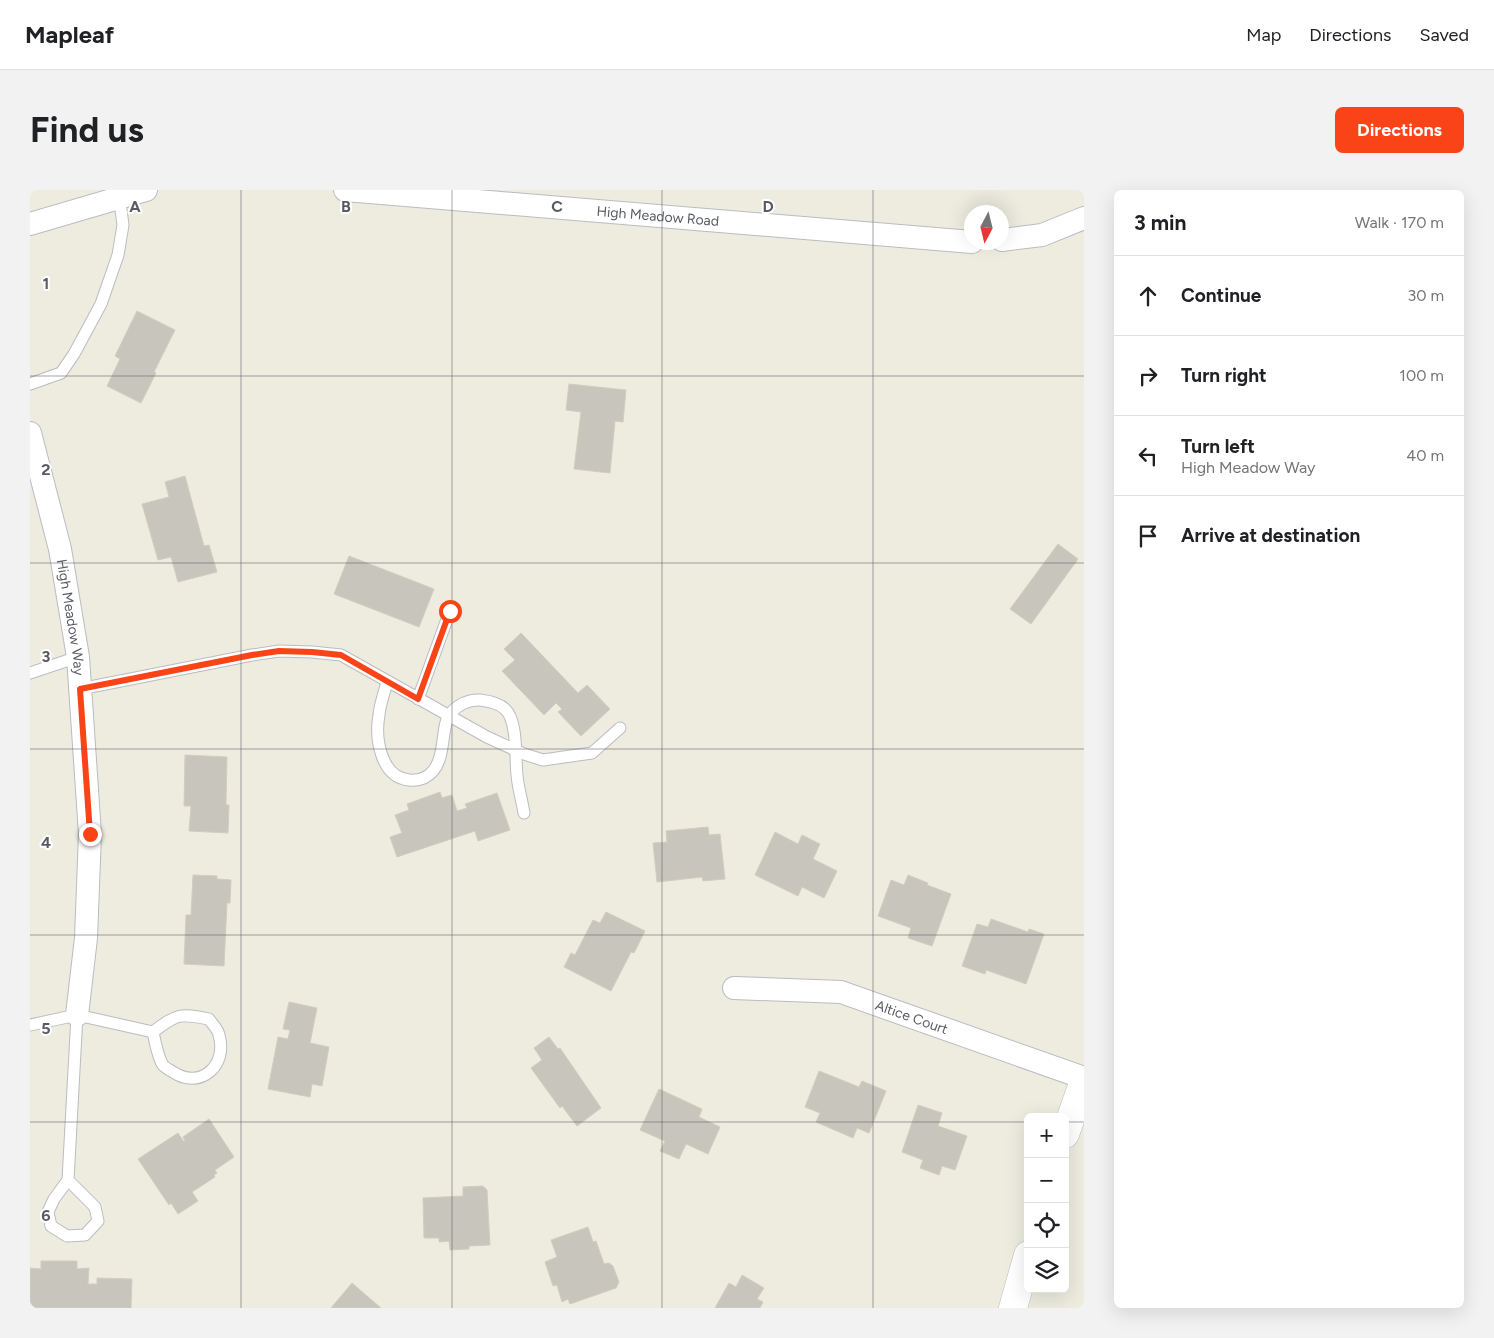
<!DOCTYPE html>
<meta charset="utf-8">
<style>
:root{--surface:#fff;--page:#f2f2f2;--text:#202124;--muted:#757577;--line:#e0e0e0;--accent:#fa4418}
body{margin:0;font-family:Figtree,sans-serif;background:var(--page);color:var(--text)}
.controls{position:absolute;right:15px;bottom:15px;display:grid;overflow:hidden;border-radius:8px;box-shadow:0 5px 20px #0002}
.controls button{width:45px;height:45px;display:grid;place-items:center;padding:0;border:0;border-bottom:1px solid var(--line);background:var(--surface);color:var(--text);font:25px sans-serif}
.compass{position:absolute;left:934px;top:15px;width:45px;height:45px;border-radius:50%;background:var(--surface);box-shadow:0 5px 20px #0002;rotate:187deg}
.stop{position:absolute;width:15px;height:15px;margin:-11px;border:4px solid #fa4418;border-radius:50%;background:#fff}
.stop.end{background:#fa4418;border-color:#fff;box-shadow:0 1px 5px #0008}
.list{margin:0;padding:0;list-style:none}
h2{display:flex;justify-content:space-between;align-items:center;height:65px;margin:0;padding:0 20px;font-size:21px}
h2 small{font-size:16px;font-weight:400;color:var(--muted)}
.list li{display:grid;grid-template-columns:32px 1fr auto;gap:15px;align-items:center;box-sizing:border-box;height:80px;padding:0 20px;border-top:1px solid var(--line)}
.list b{display:block;font-size:19px;white-space:nowrap}
.list p{margin:0;font-size:16px;white-space:nowrap;color:var(--muted)}
.list em{font-size:16px;font-style:normal;color:var(--muted)}
.icon{flex:none;width:28px;height:28px;fill:none;stroke:currentColor;stroke-width:2;stroke-linecap:round;stroke-linejoin:round}
.map{position:relative;flex:none;width:1054px;height:1118px;overflow:hidden;border-radius:8px}
header{display:flex;align-items:center;gap:30px;box-sizing:border-box;height:70px;padding:0 25px;background:var(--surface);border-bottom:1px solid var(--line)}
header strong{font-size:24px}
nav{display:flex;gap:28px;margin-inline-start:auto;font-size:18px}
.intro{display:flex;align-items:center;justify-content:space-between;box-sizing:border-box;height:120px;padding:0 30px}
h1{margin:0;font-size:35px}
.button{padding:12px 22px;border-radius:8px;background:var(--accent);color:#fff;font-size:18px;font-weight:700}
main{display:flex;gap:30px;padding:0 30px}
aside{flex:1;background:var(--surface);border-radius:8px;box-shadow:0 5px 20px #0002}
.map>svg:first-child{display:block}
</style>
<header>
<strong>Mapleaf</strong>
<nav><a>Map</a><a>Directions</a><a>Saved</a></nav>
</header>
<div class="intro"><h1>Find us</h1><a class="button">Directions</a></div>
<main>
<div class="map">
<svg width="1054" height="1118" viewBox="0 0 1054 1118">
<rect width="100%" height="100%" fill="#edecdf"/>
<g fill="#c8c5bc" stroke="#d2cebd">
<polygon points="107,121 145,140 124,182 126,183 111,213 77,196 90,169 85,166"/>
<polygon points="539,194 596,200 593,232 585,231 580,283 544,279 551,222 536,220"/>
<polygon points="155,286 174,356 179,355 187,382 148,392 141,367 128,370 112,314 139,307 135,292"/>
<polygon points="1028,354 1048,369 1001,434 980,419"/>
<polygon points="319,366 404,399 389,437 304,404"/>
<polygon points="491,443 548,503 557,495 580,519 551,546 528,522 532,519 526,513 514,525 472,481 485,470 474,459"/>
<polygon points="155,565 197,567 196,615 199,615 198,643 159,641 161,616 154,616"/>
<polygon points="410,602 412,608 422,605 427,621 437,618 435,614 467,603 480,640 448,651 445,641 367,667 360,647 372,643 365,625 379,620 377,614"/>
<polygon points="678,637 679,645 690,644 695,689 673,691 672,687 627,692 623,653 637,652 636,641"/>
<polygon points="745,642 768,654 772,645 790,654 783,669 807,681 794,708 772,697 768,706 725,685"/>
<polygon points="163,685 187,686 187,689 201,690 200,713 197,713 194,776 154,774 156,725 161,725"/>
<polygon points="878,685 898,693 897,695 921,704 902,756 878,748 881,738 848,726 861,690 874,695"/>
<polygon points="576,722 615,741 604,763 601,762 581,801 534,777 541,763 545,765 563,730 570,733"/>
<polygon points="961,729 998,742 999,739 1014,744 996,794 956,780 955,784 932,776 947,734 958,737"/>
<polygon points="259,812 287,818 280,853 299,857 292,896 282,894 280,907 238,899 248,847 258,849 260,840 253,839"/>
<polygon points="519,847 528,859 530,858 571,918 547,936 532,916 530,918 501,878 512,870 504,858"/>
<polygon points="789,881 829,897 832,891 856,901 839,943 827,938 823,948 786,932 790,923 775,917"/>
<polygon points="629,899 672,919 669,927 690,937 678,964 656,954 649,969 630,961 635,951 610,940"/>
<polygon points="888,915 912,923 908,936 937,946 925,980 912,976 909,985 890,978 893,970 872,962"/>
<polygon points="179,929 204,967 185,980 187,983 184,985 185,987 162,1002 168,1011 148,1024 141,1013 139,1015 108,969 148,943 154,952 155,951 153,947"/>
<polygon points="453,996 457,1000 460,1055 439,1056 439,1059 420,1060 419,1051 409,1052 409,1048 394,1048 393,1008 433,1006 433,997"/>
<polygon points="558,1037 563,1052 566,1051 574,1074 579,1073 583,1076 589,1092 586,1098 540,1114 538,1109 532,1112 527,1095 523,1096 515,1072 527,1067 521,1050"/>
<polygon points="11,1071 47,1071 47,1079 59,1078 58,1094 67,1094 67,1088 102,1089 101,1118 0,1118 0,1078 11,1079"/>
<polygon points="712,1085 734,1098 727,1109 733,1112 730,1118 685,1118 699,1093 706,1097"/>
<polygon points="322,1093 351,1118 301,1118"/>
</g>
<g fill="none" stroke-linecap="round" stroke-linejoin="round">
<defs>
<g id="lane">
<polyline points="0,194 31,183 44,164 71,114 88,65 93,35 89,4"/>
<polyline points="0,483 48,467"/>
<path d="M357 491C355 502 350 513 349 525 345 547 350 587 379 590 388 591 397 588 403 581 416 566 411 534 420 524 427 515 439 509 450 510 458 511 469 513 475 519 488 531 485 568 487 585 488 598 492 610 494 623"/>
<polyline points="50,499 222,465 249,461 282,462 311,465 457,547 494,564 513,570 562,563 590,538"/>
<polyline points="388,509 420,421"/>
<path d="M0 835 47 825 123 842C147 824 149 823 179 829 182 834 188 839 189 845 198 876 170 900 143 882 140 880 135 878 133 875 128 868 125 851 123 842"/>
<polyline points="38,990 65,1017 68,1031 55,1045 37,1046 21,1036 18,1022 24,1009 38,990 47,825"/>
</g>
<g id="street">
<path id="s1" d="M315 0 942 52"/>
<polyline points="0,34 116,0"/>
<polyline points="972,50 1012,45 1054,28"/>
<path id="s2" d="M0 243 30 359 48 467 60 644 56 748 47 825"/>
<path id="s3" d="M704 798 811 802 1054 888"/>
</g>
<g id="secondary">
<polyline points="1035,944 1054,891"/>
<polyline points="983,1118 998,1065"/>
</g>
</defs>
<use href="#lane" stroke="#babcc3" stroke-width="13"/>
<use href="#street" stroke="#babcc3" stroke-width="24"/>
<use href="#secondary" stroke="#babdc5" stroke-width="29"/>
<use href="#lane" stroke="#fff" stroke-width="11"/>
<use href="#street" stroke="#fff" stroke-width="22"/>
<use href="#secondary" stroke="#fff" stroke-width="28"/>
</g>
<g fill="none" stroke-linecap="round" stroke-linejoin="round">
<polyline stroke="#fa4418" stroke-width="6" points="60,644 50,499 222,465 249,461 282,462 311,465 388,509 420,421"/>
</g>
<path fill="none" stroke="#585b62" stroke-width="1" stroke-opacity="0.55" d="M211 0V1118M422 0V1118M632 0V1118M843 0V1118M0 186H1054M0 373H1054M0 559H1054M0 745H1054M0 932H998M1035 932H1054"/>
<g text-anchor="middle" stroke-width="4" stroke-linejoin="round" paint-order="stroke">
<g font-size="14" fill="#585b62" stroke="#fff">
<text dy="5" stroke="none"><textPath href="#s1" startOffset="314">High Meadow Road</textPath></text>
<text dy="5" stroke="none"><textPath href="#s2" startOffset="189">High Meadow Way</textPath></text>
<text dy="5" stroke="none"><textPath href="#s3" startOffset="182">Altice Court</textPath></text>
</g>
</g>
<g font-size="16" text-anchor="middle" font-weight="bold" fill="#585b62" stroke="#fff" stroke-width="4" stroke-linejoin="round" paint-order="stroke">
<text x="105" y="22">A</text>
<text x="316" y="22">B</text>
<text x="527" y="22">C</text>
<text x="738" y="22">D</text>
<text x="16" y="99">1</text>
<text x="16" y="285">2</text>
<text x="16" y="472">3</text>
<text x="16" y="658">4</text>
<text x="16" y="844">5</text>
<text x="16" y="1031">6</text>
</g>
</svg>
<div class="controls">
<button>+</button>
<button>−</button>
<button><svg class="icon" aria-label="locate" viewBox="0 0 24 24"><circle cx="12" cy="12" r="6"/><path d="M12 2v4M12 18v4M2 12h4M18 12h4"/></svg></button>
<button><svg class="icon" aria-label="layers" viewBox="0 0 24 24"><path d="M12 4l9 5-9 5-9-5zM3 14l9 5 9-5"/></svg></button>
</div>
<svg class="compass" viewBox="-18 -18 36 36"><path d="M0-13l5 13h-10z" fill="#e53935"/><path d="M0 13l5-13h-10z" fill="#757577"/></svg>
<div class="stop" style="left:420px;top:421px"></div>
<div class="stop end" style="left:60px;top:644px"></div>
</div>
<aside>
<h2>3 min<small>Walk · 170 m</small></h2>
<ul class="list">
<li><svg class="icon" aria-label="ahead" viewBox="0 0 24 24"><path d="M12 20V5M6 11l6-6 6 6"/></svg><div><b>Continue</b></div><em>30 m</em></li>
<li><svg class="icon" aria-label="right" viewBox="0 0 24 24"><path d="M7 20v-9h11M14 6l5 5-5 5"/></svg><div><b>Turn right</b></div><em>100 m</em></li>
<li><svg class="icon" aria-label="left" viewBox="0 0 24 24"><path d="M17 20v-9H6M10 6l-5 5 5 5"/></svg><div><b>Turn left</b><p>High Meadow Way</p></div><em>40 m</em></li>
<li><svg class="icon" aria-label="arrive" viewBox="0 0 24 24"><path d="M6 21V4h12l-3 4 3 4H6"/></svg><div><b>Arrive at destination</b></div></li>
</ul>
</aside>
</main>
